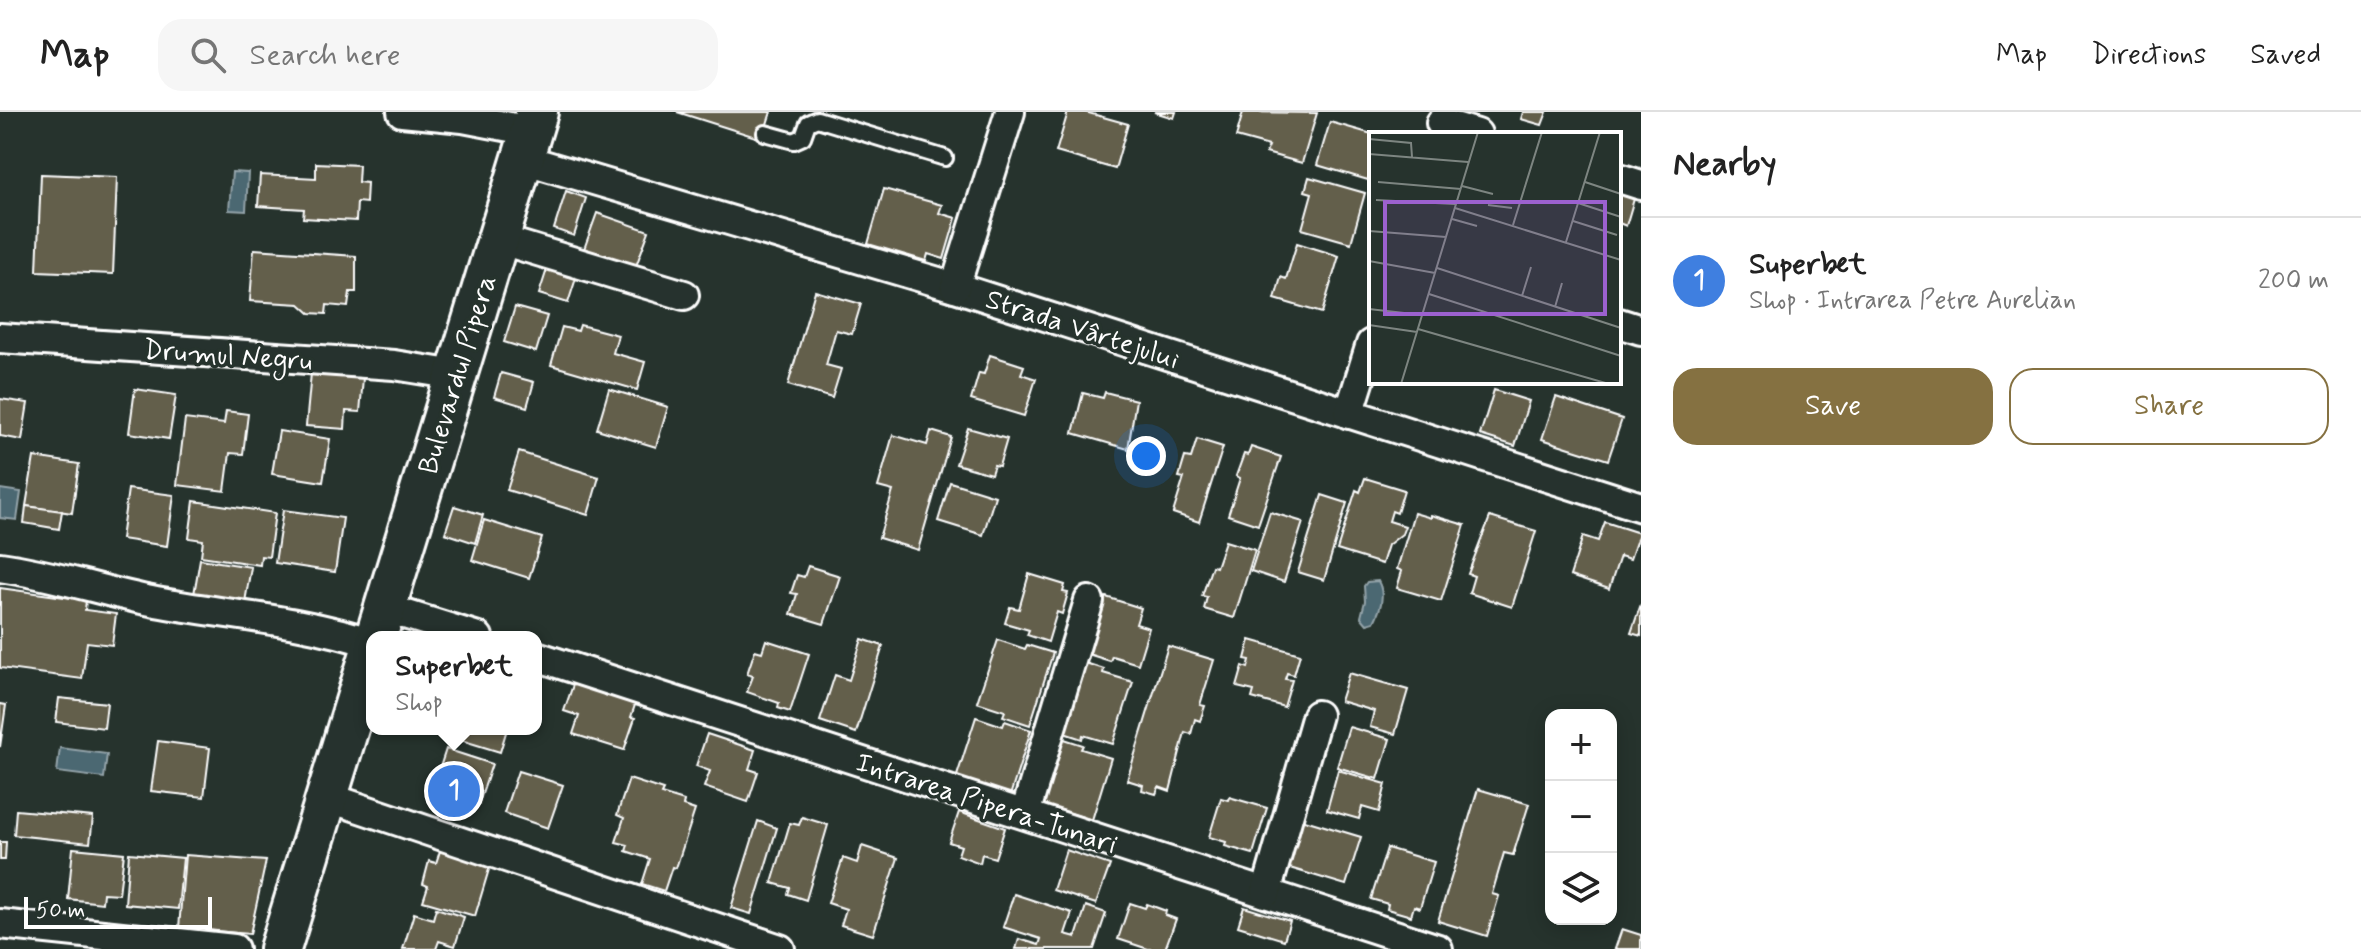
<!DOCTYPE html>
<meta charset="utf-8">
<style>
:root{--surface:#fff;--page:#f6f6f6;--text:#222;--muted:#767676;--line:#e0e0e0;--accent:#857141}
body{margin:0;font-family:Mynerve,sans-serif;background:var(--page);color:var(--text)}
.controls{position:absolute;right:24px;bottom:24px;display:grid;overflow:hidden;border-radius:16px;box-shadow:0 4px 20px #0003}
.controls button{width:72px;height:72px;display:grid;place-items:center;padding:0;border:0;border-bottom:2px solid var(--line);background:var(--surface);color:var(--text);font:40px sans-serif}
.scale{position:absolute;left:24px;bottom:20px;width:188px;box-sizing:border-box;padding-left:8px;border:4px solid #fff;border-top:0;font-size:22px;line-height:28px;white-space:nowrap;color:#fff;-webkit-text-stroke:6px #26332d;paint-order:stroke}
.you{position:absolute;left:1146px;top:344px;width:28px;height:28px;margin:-20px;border:6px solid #fff;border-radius:50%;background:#1a73e8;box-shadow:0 0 0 12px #1a73e833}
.badge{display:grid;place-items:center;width:52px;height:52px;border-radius:50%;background:var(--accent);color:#fff;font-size:26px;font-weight:700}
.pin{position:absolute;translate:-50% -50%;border:4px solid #fff;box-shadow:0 2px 8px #0006}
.popup{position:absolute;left:366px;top:519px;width:176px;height:104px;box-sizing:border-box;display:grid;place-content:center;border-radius:16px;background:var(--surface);filter:drop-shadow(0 2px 6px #0005);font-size:26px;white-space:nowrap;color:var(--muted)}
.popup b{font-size:30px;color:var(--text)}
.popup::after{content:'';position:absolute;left:50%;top:100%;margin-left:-16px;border:16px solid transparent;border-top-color:var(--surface)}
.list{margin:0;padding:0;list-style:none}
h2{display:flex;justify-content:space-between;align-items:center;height:104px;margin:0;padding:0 32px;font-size:34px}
h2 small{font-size:26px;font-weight:400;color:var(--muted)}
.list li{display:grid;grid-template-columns:52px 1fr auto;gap:24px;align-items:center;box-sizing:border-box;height:128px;padding:0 32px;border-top:2px solid var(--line)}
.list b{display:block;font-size:30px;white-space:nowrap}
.list p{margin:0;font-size:26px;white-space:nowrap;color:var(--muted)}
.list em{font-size:26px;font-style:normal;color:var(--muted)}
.actions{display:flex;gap:16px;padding:24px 32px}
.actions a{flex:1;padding:18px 0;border:2px solid var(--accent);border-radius:24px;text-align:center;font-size:28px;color:var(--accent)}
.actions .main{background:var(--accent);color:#fff}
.icon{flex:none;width:44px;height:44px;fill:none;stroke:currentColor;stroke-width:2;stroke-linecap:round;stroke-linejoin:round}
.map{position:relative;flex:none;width:1641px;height:837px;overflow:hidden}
header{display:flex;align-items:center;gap:48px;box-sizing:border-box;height:112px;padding:0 40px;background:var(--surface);border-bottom:2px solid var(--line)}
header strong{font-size:38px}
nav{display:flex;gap:44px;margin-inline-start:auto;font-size:28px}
.search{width:560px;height:72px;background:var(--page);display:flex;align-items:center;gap:20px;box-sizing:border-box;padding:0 28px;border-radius:24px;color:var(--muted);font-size:30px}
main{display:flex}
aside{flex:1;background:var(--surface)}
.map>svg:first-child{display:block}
</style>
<header>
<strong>Map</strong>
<div class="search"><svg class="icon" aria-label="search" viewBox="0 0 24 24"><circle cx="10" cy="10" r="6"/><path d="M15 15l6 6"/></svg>Search here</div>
<nav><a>Map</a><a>Directions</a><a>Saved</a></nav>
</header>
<main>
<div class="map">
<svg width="1641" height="837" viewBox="0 0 1641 837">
<rect width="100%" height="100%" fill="#26332d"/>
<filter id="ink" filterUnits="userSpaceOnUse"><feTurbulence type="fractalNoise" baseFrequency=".0125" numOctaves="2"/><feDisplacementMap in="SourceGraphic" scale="16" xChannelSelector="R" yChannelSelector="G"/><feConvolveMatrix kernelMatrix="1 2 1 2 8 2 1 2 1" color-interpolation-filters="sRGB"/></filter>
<g filter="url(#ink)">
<g fill="#4c6772" stroke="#94a4aa" stroke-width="2">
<polygon points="232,60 248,61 246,99 229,98"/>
<polygon points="0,377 21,380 17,408 0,406"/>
<path d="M1378 469C1386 483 1380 498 1374 510L1367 512 1361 505 1365 489 1364 474 1367 470Z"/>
<polygon points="60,636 107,642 104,666 57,660"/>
</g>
<g fill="#635e4c" stroke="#fff" stroke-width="2">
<polygon points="677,0 771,0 762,27"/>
<polygon points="1068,0 1085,0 1128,12 1115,57 1056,40"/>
<polygon points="1154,0 1176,0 1174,6"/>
<polygon points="1243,0 1317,1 1302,51 1266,41 1269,34 1236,25"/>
<polygon points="1523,0 1547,0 1542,13 1521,7"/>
<polygon points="1330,10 1372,22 1371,58 1368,68 1317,53"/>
<polygon points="316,51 359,53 358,70 367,71 366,91 357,90 356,109 303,106 304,97 258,94 260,63 316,66"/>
<polygon points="41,62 117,65 113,162 37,159"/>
<polygon points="1309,65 1365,81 1351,131 1302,117 1312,81 1305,79"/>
<polygon points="884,77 942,93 939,101 956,106 944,147 928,142 926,149 868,132"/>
<polygon points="566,79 586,86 574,124 554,117"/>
<polygon points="1619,82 1634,87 1626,114 1619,111"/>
<polygon points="597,101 649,119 636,154 584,137"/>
<polygon points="1297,131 1339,144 1322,201 1275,187 1281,165 1286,167"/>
<polygon points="254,137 356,144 356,180 350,180 348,195 327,193 326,202 310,201 300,192 250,189"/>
<polygon points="550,148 579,157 568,191 539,182"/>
<polygon points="815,179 861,192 852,222 836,218 826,253 841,257 832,286 788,273"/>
<polygon points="515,195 547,204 536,240 504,230"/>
<polygon points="580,213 618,223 613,241 645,250 637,278 551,253 562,215 578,219"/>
<polygon points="990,243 1024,254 1021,262 1036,267 1024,304 971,288 979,261 984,262"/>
<polygon points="311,261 363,266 360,300 346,299 345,317 306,314"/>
<polygon points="501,261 534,270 527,295 494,285"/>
<polygon points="135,277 176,283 169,327 129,321"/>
<polygon points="609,277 668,295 656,335 597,317"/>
<polygon points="1494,278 1529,289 1515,334 1480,323"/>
<polygon points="1105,280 1136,288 1128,337 1073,321 1083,281 1103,286"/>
<polygon points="1556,285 1622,307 1608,348 1542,327"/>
<polygon points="0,287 28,291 22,328 0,324"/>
<polygon points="226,299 248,302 243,342 230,341 225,379 177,373 185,307 224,312"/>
<polygon points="968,316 1007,327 999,354 994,353 991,362 956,352"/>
<polygon points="279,319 330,327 323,370 272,362"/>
<polygon points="931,319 951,325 918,438 879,426 893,379 878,375 893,323 927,333"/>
<polygon points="1197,327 1223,335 1199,410 1173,401 1184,366 1179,365 1185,345 1191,346"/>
<polygon points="1251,335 1281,345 1258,413 1228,403 1240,366 1236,364 1244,342 1248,343"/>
<polygon points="519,340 599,365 588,403 507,378"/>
<polygon points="34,345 79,352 72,401 26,394"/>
<polygon points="1365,366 1404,378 1397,401 1392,399 1389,409 1405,414 1402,422 1388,433 1382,452 1337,438 1356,378 1360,380"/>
<polygon points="950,370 995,384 983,423 938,409"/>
<polygon points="128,377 174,383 167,434 121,427"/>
<polygon points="1322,383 1347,391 1324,468 1298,460"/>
<polygon points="194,389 275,401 269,445 261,444 260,453 201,444 203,428 189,426"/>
<polygon points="26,394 62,399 59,417 24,411"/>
<polygon points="454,394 483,403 475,431 445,421"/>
<polygon points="283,398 343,406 335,460 275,451"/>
<polygon points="1270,400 1303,410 1284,470 1251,459"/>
<polygon points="1414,401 1431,406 1431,403 1465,413 1441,489 1397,476 1402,459 1397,457"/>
<polygon points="1490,405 1536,419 1512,495 1469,481 1474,464 1468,462"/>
<polygon points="484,408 542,426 529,466 472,448"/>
<polygon points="1605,410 1639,421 1630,447 1620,444 1609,477 1570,464 1583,424 1598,429"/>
<polygon points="1225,429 1255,438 1234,506 1204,497 1207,485 1202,484 1212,454 1216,455"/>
<polygon points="200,447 251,455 244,496 193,488"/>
<polygon points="808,454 840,464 824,512 791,502 797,482 791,481 797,463 804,465"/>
<polygon points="1029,462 1065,473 1063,480 1068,481 1062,502 1057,500 1048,530 1027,523 1029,518 1005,511 1010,495 1019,497"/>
<polygon points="0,476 86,488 85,498 116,502 112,533 87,530 82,567 0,556"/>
<polygon points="1106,485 1141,496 1136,512 1149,516 1138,552 1112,544 1110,549 1088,542 1101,489 1104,490"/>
<polygon points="1641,492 1641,524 1631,521"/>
<polygon points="862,527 883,534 856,621 820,609 835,563 849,568"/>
<polygon points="766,528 809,542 790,600 778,596 779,591 747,580 753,564 747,562 755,538 762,540"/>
<polygon points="998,528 1025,537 1027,533 1053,541 1030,613 1003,604 1005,599 977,590"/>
<polygon points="1250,528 1300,542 1294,563 1287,561 1285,567 1292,568 1284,595 1252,586 1254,579 1237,575 1243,554 1248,556 1250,548 1245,547"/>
<polygon points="1168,534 1214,548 1200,593 1205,594 1200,609 1195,607 1191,622 1185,620 1170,679 1159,675 1156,682 1142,678 1143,673 1127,668"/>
<polygon points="1079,549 1104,557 1103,561 1133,570 1113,632 1083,623 1082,627 1058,619"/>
<polygon points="1349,561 1408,578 1395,622 1370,615 1374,599 1340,589"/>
<polygon points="574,570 636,590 631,605 635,606 624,638 573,622 579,604 564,599"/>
<polygon points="59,586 107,591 104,616 56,610"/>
<polygon points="0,592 6,593 0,635"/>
<polygon points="976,605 1003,614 1005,609 1031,618 1008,690 956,667"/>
<polygon points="1349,615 1390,627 1378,667 1337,655"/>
<polygon points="425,617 507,617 500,640"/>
<polygon points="707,622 755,638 749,657 758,660 748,690 704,675 710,659 696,654"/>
<polygon points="1058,625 1083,633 1081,637 1111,646 1092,708 1061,698 1060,702 1036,695"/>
<polygon points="158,629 210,636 204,685 151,679"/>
<polygon points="446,637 492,652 478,694 432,680"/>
<polygon points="1338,658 1386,672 1379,700 1362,695 1359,707 1327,698"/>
<polygon points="518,659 563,673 548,716 504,701"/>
<polygon points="629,667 663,678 661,682 684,689 683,694 695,698 676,756 672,755 664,779 642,772 650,747 626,739 628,733 616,730 624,706 617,703"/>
<polygon points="1478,677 1529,692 1513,743 1504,741 1492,782 1499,784 1487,824 1438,809"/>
<polygon points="1229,685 1267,696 1253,742 1225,734 1226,730 1209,725 1221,686 1228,688"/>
<polygon points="16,698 93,705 90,731 14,723"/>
<polygon points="959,700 1005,716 995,746 982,742 980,751 958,743 961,734 949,730"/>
<polygon points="802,705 828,713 806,788 788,782 790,776 772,771 790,711 799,713"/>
<polygon points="1298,706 1361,725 1346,773 1283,754"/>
<polygon points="758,709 777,716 751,802 731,796"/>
<polygon points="0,730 6,730 5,748 0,748"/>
<polygon points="862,734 898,746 873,823 841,813 846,797 828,791 843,746 857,751"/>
<polygon points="73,736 124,741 119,782 103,781 102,791 68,787"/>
<polygon points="1387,736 1434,750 1420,796 1414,794 1411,804 1387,797 1388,792 1371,787"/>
<polygon points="1066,738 1110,753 1096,792 1053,778"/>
<polygon points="440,739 490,754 475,804 423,789 428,774 423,772 429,749 436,751"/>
<polygon points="129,741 183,746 178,797 125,792"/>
<polygon points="185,743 266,749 250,822 179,816"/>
<polygon points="1014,782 1072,801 1065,822 1076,825 1086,794 1106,801 1094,837 1016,837 1019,827 1039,833 1041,827 1003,815"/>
<polygon points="1130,791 1145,796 1147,792 1166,799 1165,803 1176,807 1165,837 1148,837 1118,827"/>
<polygon points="1244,795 1290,809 1284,828 1238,814"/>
<polygon points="436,796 464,805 455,834 439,829 436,837 403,837 414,801 433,807"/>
<polygon points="1622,817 1641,823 1641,837 1615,837"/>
</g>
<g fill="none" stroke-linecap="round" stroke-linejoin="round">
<defs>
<polyline id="lane" points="765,21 794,29 803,25 808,11 817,7 945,46"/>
<g id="street">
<polyline points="402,0 463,6 531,19"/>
<polyline points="1441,11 1477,22"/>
<polyline points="523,47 955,175 1641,395"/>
<polyline points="1619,66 1641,73"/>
<polyline points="498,127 684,183"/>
<polyline points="955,175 1010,0"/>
<polyline points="1619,211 1641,218"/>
<polyline points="0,226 394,253 456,263"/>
<polyline points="1349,302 1371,232"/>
<path d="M0 455C53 462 103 480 156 490 228 503 302 508 372 531"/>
<polyline points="385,496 478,525"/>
<polyline points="536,544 1438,837"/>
<polyline points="327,685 780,837"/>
<polyline points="1025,702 1089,489"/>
<polyline points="1266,781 1317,603"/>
<polyline points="0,812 234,837"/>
</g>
<g id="secondary">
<polyline points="376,525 537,0"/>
<polyline points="280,837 372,538"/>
</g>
</defs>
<use href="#lane" stroke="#fff" stroke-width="20"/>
<use href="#street" stroke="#fff" stroke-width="34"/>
<use href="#secondary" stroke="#fff" stroke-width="46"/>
<use href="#lane" stroke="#26332d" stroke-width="14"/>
<use href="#street" stroke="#26332d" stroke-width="28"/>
<use href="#secondary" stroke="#26332d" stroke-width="40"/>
</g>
</g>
<g text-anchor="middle" stroke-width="7" stroke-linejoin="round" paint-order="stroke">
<g font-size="28" fill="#fff" stroke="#26332d">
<text transform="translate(1083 216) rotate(18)" y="10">Strada Vârtejului</text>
<text transform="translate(228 242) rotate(4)" y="10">Drumul Negru</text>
<text transform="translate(456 262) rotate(-73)" y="10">Bulevardul Pipera</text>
<text transform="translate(987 690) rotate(18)" y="10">Intrarea Pipera-Tunari</text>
</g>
</g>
<g transform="translate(1369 20)">
<rect width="252" height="252" fill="#26332d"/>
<path fill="none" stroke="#7d8581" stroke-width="2" d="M0 7 42 11 43 25M0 22 99 30M9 50 92 57M216 50 252 62M93 54 124 62M7 68 86 72M209 71 252 85M119 73 143 76M86 76 252 128M83 87 108 94M204 89 248 103M144 93 173 0M0 99 77 105M197 110 231 0M0 129 66 141M68 136 252 196M60 162 252 224M153 164 162 135M186 175 193 151M0 177 53 183M0 193 48 200M49 197 240 252M32 252 109 0"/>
<path fill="#9c61cf" fill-opacity="0.15" stroke="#9c61cf" stroke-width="4" d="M16 70H236V182H16Z"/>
<rect width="252" height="252" fill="none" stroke="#fff" stroke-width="4"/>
</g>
</svg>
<div class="controls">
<button>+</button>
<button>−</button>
<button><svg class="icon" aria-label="layers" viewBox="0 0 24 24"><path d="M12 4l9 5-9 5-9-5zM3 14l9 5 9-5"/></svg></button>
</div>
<div class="scale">50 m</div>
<div class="you"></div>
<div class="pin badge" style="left:454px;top:679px;background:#3f7fe0">1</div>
<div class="popup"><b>Superbet</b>Shop</div>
</div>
<aside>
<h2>Nearby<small></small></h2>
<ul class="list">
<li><span class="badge" style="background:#3f7fe0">1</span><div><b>Superbet</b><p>Shop · Intrarea Petre Aurelian</p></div><em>200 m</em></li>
</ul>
<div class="actions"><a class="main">Save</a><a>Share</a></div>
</aside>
</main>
